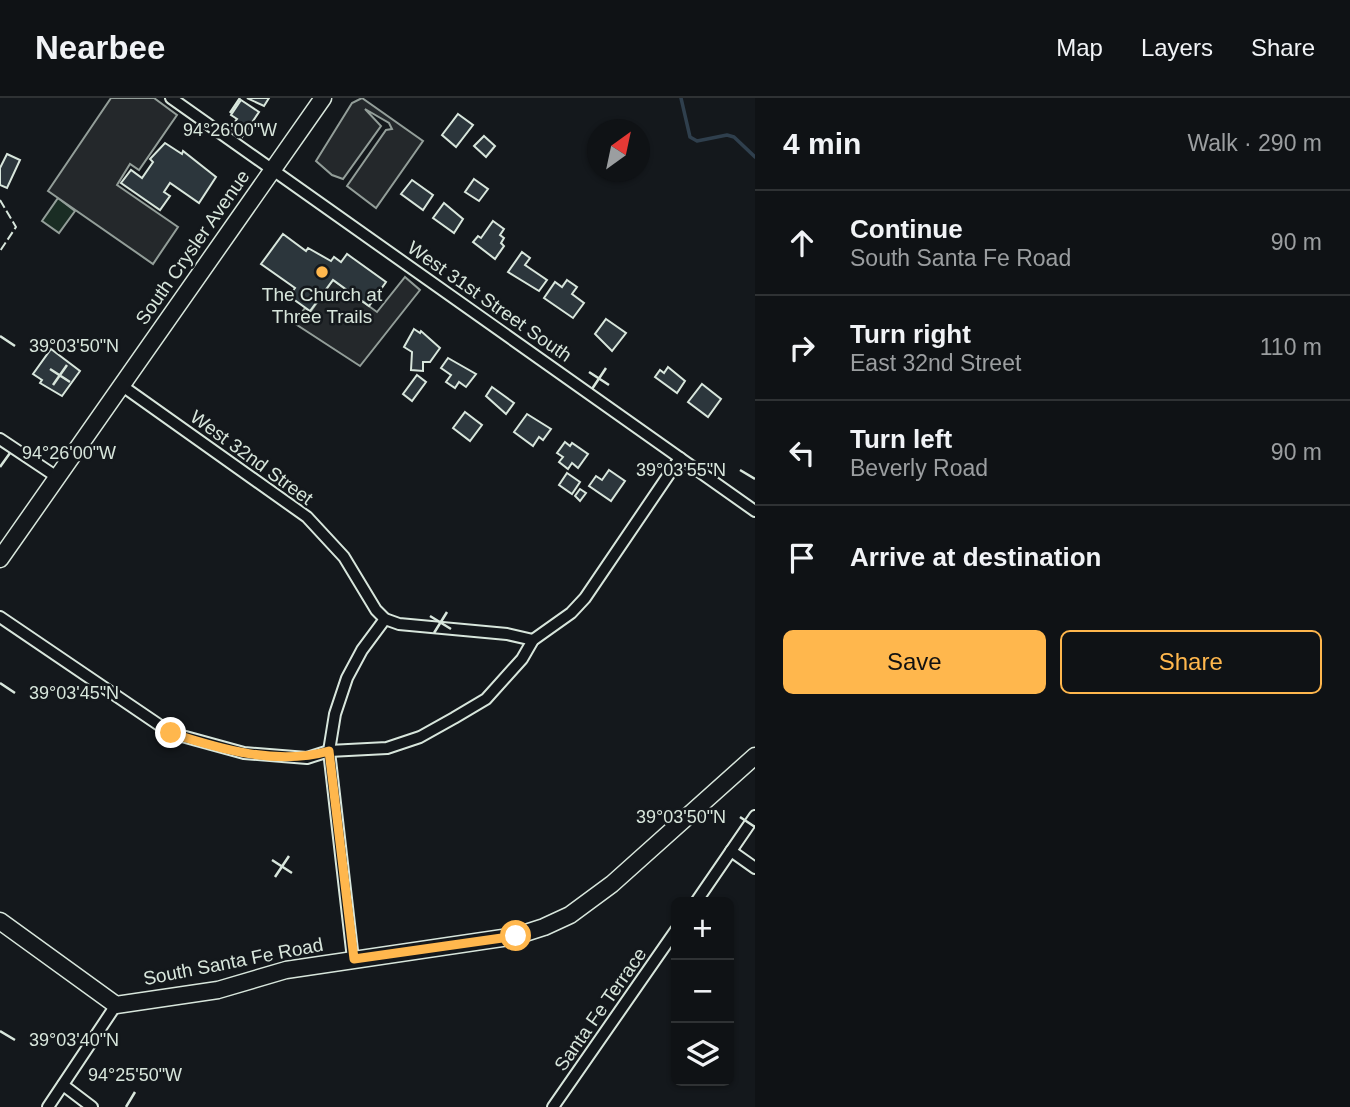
<!DOCTYPE html>
<meta charset="utf-8">
<style>
:root{--surface:#0f1215;--page:#181b1e;--text:#f1f3f6;--muted:#9b9ea0;--line:#2f3234;--accent:#ffb74d}
body{margin:0;font-family:Arial,sans-serif;background:var(--page);color:var(--text)}
.controls{position:absolute;right:21px;bottom:21px;display:grid;overflow:hidden;border-radius:10px;box-shadow:0 2px 5px #0004}
.controls button{width:63px;height:63px;display:grid;place-items:center;padding:0;border:0;border-bottom:2px solid var(--line);background:var(--surface);color:var(--text);font:35px sans-serif}
.compass{position:absolute;left:587px;top:21px;width:63px;height:63px;border-radius:50%;background:var(--surface);box-shadow:0 2px 5px #0004;rotate:33deg}
.stop{position:absolute;width:21px;height:21px;margin:-16px;border:5px solid #ffb74d;border-radius:50%;background:#fff}
.stop.end{background:#ffb74d;border-color:#fff;box-shadow:0 2px 7px #0008}
.list{margin:0;padding:0;list-style:none}
h2{display:flex;justify-content:space-between;align-items:center;height:91px;margin:0;padding:0 28px;font-size:30px}
h2 small{font-size:23px;font-weight:400;color:var(--muted)}
.list li{display:grid;grid-template-columns:46px 1fr auto;gap:21px;align-items:center;box-sizing:border-box;height:105px;padding:0 28px;border-top:2px solid var(--line)}
.list b{display:block;font-size:26px;white-space:nowrap}
.list p{margin:0;font-size:23px;white-space:nowrap;color:var(--muted)}
.list em{font-size:23px;font-style:normal;color:var(--muted)}
.actions{display:flex;gap:14px;padding:21px 28px}
.actions a{flex:1;padding:16px 0;border:2px solid var(--accent);border-radius:10px;text-align:center;font-size:24px;color:var(--accent)}
.actions .main{background:var(--accent);color:#111}
.icon{flex:none;width:38px;height:38px;fill:none;stroke:currentColor;stroke-width:2;stroke-linecap:round;stroke-linejoin:round}
.map{position:relative;flex:none;width:755px;height:1009px;overflow:hidden}
header{display:flex;align-items:center;gap:42px;box-sizing:border-box;height:98px;padding:0 35px;background:var(--surface);border-bottom:2px solid var(--line)}
header strong{font-size:33px}
nav{display:flex;gap:38px;margin-inline-start:auto;font-size:24px}
main{display:flex}
aside{flex:1;background:var(--surface)}
.map>svg:first-child{display:block}
</style>
<header>
<strong>Nearbee</strong>
<nav><a>Map</a><a>Layers</a><a>Share</a></nav>
</header>
<main>
<div class="map">
<svg width="755" height="1009" viewBox="0 0 755 1009">
<rect width="100%" height="100%" fill="#14181c"/>
<polygon fill="#1a2d24" stroke="#939e99" stroke-width="2" points="58,100 75,113 59,135 42,123"/>
<g fill="#24282b" stroke="#939e99" stroke-width="2">
<polygon points="111,0 154,0 177,17 139,72 130,66 117,87 178,129 153,166 48,93"/>
<polygon points="362,0 423,43 376,110 347,88 386,32 392,31 389,25 365,11 381,28 343,81 332,77 316,63 352,5"/>
<polygon points="405,179 420,192 360,268 294,225 305,210 311,213 333,182 377,214"/>
</g>
<g fill="none" stroke-linecap="round" stroke-linejoin="round">
<polyline stroke="#2f3f4d" stroke-width="3.5" points="681,0 690,39 697,43 727,37 734,39 755,59"/>
</g>
<g fill="#2c363c" stroke="#d8e6dc" stroke-width="2">
<polygon points="247,0 269,0 264,8"/>
<polygon points="241,2 259,14 242,39 230,30 237,21 231,17"/>
<polygon points="458,16 473,27 456,49 442,37"/>
<polygon points="484,38 495,48 486,59 474,48"/>
<polygon points="165,45 182,56 183,53 216,79 199,105 170,85 164,94 170,98 160,112 121,85 131,72 142,80 153,64 150,61"/>
<polygon points="7,56 20,62 7,90 0,87 0,70"/>
<polygon points="474,81 488,91 479,103 465,94"/>
<polygon points="412,82 433,97 423,112 401,96"/>
<polygon points="444,105 463,121 454,135 433,120"/>
<polygon points="493,123 504,131 500,137 504,140 501,145 504,148 495,161 473,144 478,138 481,140"/>
<polygon points="283,136 306,153 308,150 331,163 334,159 341,164 347,156 386,184 369,208 333,182 310,213 289,198 295,190 261,166"/>
<polygon points="522,154 530,160 525,167 547,182 539,193 508,174"/>
<polygon points="567,182 577,189 572,196 584,205 573,220 544,200 555,184 562,189"/>
<polygon points="606,221 626,235 612,253 595,236"/>
<polygon points="414,231 420,235 421,233 440,250 430,264 423,264 423,273 411,272 412,254 404,249"/>
<polygon points="51,251 80,273 62,298 40,285 42,282 33,276"/>
<polygon points="448,260 476,276 466,289 459,284 455,290 446,284 451,277 441,270"/>
<polygon points="668,269 685,283 677,295 655,279 660,272 664,275"/>
<polygon points="417,277 426,284 412,303 403,296"/>
<polygon points="702,286 721,301 708,319 688,304"/>
<polygon points="492,289 514,305 506,316 486,298"/>
<polygon points="465,314 482,327 470,343 453,330"/>
<polygon points="527,316 551,331 543,342 539,339 533,348 514,334"/>
<polygon points="565,344 570,348 572,345 588,356 578,370 572,365 568,371 559,364 563,359 557,355"/>
<polygon points="609,372 625,383 611,403 589,388 596,378 602,382"/>
<polygon points="567,375 580,384 572,396 559,387"/>
<polygon points="580,391 586,395 580,403 575,398"/>
</g>
<g fill="none" stroke-linecap="round" stroke-linejoin="round">
<defs>
<g id="street">
<polyline points="171,0 755,413"/>
<polyline points="121,287 307,419 344,459 376,512 385,521 399,526 507,536 533,542"/>
<polyline points="0,341 57,379"/>
<polyline points="0,519 171,635 244,655 307,660 329,653 387,650 420,639 454,620 486,601 522,561 533,542 571,515 585,500 680,360"/>
<polyline points="731,753 755,770"/>
<polyline points="696,804 755,718"/>
<polyline points="353,861 329,653 335,616 347,580 362,552 385,521"/>
<polyline points="63,987 92,1009"/>
<polyline points="48,1009 116,907"/>
<polyline points="553,1009 676,832"/>
</g>
<g id="secondary">
<polyline points="0,461 323,0"/>
<polyline points="0,823 116,907 218,892 286,872 516,838 544,829 570,817 612,786 755,658"/>
</g>
</defs>
<use href="#street" stroke="#d8e6dc" stroke-width="14"/>
<use href="#secondary" stroke="#d8e6dc" stroke-width="19"/>
<use href="#street" stroke="#14181c" stroke-width="10"/>
<use href="#secondary" stroke="#14181c" stroke-width="16"/>
<polyline stroke="#d8e6dc" stroke-width="2" stroke-dasharray="9 3.5" stroke-linecap="butt" points="0,102 16,129 0,153"/>
</g>
<g fill="none" stroke-linecap="round" stroke-linejoin="round">
<path stroke="#ffb74d" stroke-width="9" d="M171 635C220 651 277 668 329 653L354 861 516 838"/>
</g>
<path fill="none" stroke="#d8e6dc" stroke-width="2.5" d="M230 15 240 0M0 238 15 248M50 271 70 284M589 274 609 287M53 287 67 267M592 291 606 270M0 369 10 355M740 372 755 381M430 518 451 531M434 535 447 514M0 585 15 595M740 719 755 729M272 762 292 775M275 779 289 758M0 933 15 942M126 1009 135 994"/>
<circle fill="#ffb74d" stroke="#14181c" stroke-width="2.5" cx="322" cy="174" r="7"/>
<g text-anchor="middle" stroke-width="5" stroke-linejoin="round" paint-order="stroke">
<g font-size="19" fill="#d8e6dc" stroke="#14181c">
<text transform="translate(192 149) rotate(-55)" y="7">South Crysler Avenue</text>
<text transform="translate(490 203) rotate(35)" y="7">West 31st Street South</text>
<text transform="translate(252 359) rotate(36)" y="7">West 32nd Street</text>
<text transform="translate(233 863) rotate(-11)" y="7">South Santa Fe Road</text>
<text transform="translate(600 911) rotate(-55)" y="7">Santa Fe Terrace</text>
</g>
<g font-size="19" fill="#d8e6dc" stroke="#14181c">
<text x="322" y="203">The Church at<tspan x="322" dy="22">Three Trails</tspan></text>
</g>
</g>
<g font-size="18" text-anchor="middle" fill="#d8e6dc" stroke="#14181c" stroke-width="5" stroke-linejoin="round" paint-order="stroke">
<text x="230" y="38">94°26'00"W</text>
<text x="74" y="254">39°03'50"N</text>
<text x="69" y="361">94°26'00"W</text>
<text x="681" y="378">39°03'55"N</text>
<text x="74" y="601">39°03'45"N</text>
<text x="681" y="725">39°03'50"N</text>
<text x="74" y="948">39°03'40"N</text>
<text x="135" y="983">94°25'50"W</text>
</g>
</svg>
<div class="controls">
<button>+</button>
<button>−</button>
<button><svg class="icon" aria-label="layers" viewBox="0 0 24 24"><path d="M12 4l9 5-9 5-9-5zM3 14l9 5 9-5"/></svg></button>
</div>
<svg class="compass" viewBox="-18 -18 36 36"><path d="M0-13l5 13h-10z" fill="#e53935"/><path d="M0 13l5-13h-10z" fill="#9b9ea0"/></svg>
<div class="stop" style="left:516px;top:838px"></div>
<div class="stop end" style="left:171px;top:635px"></div>
</div>
<aside>
<h2>4 min<small>Walk · 290 m</small></h2>
<ul class="list">
<li><svg class="icon" aria-label="ahead" viewBox="0 0 24 24"><path d="M12 20V5M6 11l6-6 6 6"/></svg><div><b>Continue</b><p>South Santa Fe Road</p></div><em>90 m</em></li>
<li><svg class="icon" aria-label="right" viewBox="0 0 24 24"><path d="M7 20v-9h11M14 6l5 5-5 5"/></svg><div><b>Turn right</b><p>East 32nd Street</p></div><em>110 m</em></li>
<li><svg class="icon" aria-label="left" viewBox="0 0 24 24"><path d="M17 20v-9H6M10 6l-5 5 5 5"/></svg><div><b>Turn left</b><p>Beverly Road</p></div><em>90 m</em></li>
<li><svg class="icon" aria-label="arrive" viewBox="0 0 24 24"><path d="M6 21V4h12l-3 4 3 4H6"/></svg><div><b>Arrive at destination</b></div></li>
</ul>
<div class="actions"><a class="main">Save</a><a>Share</a></div>
</aside>
</main>
